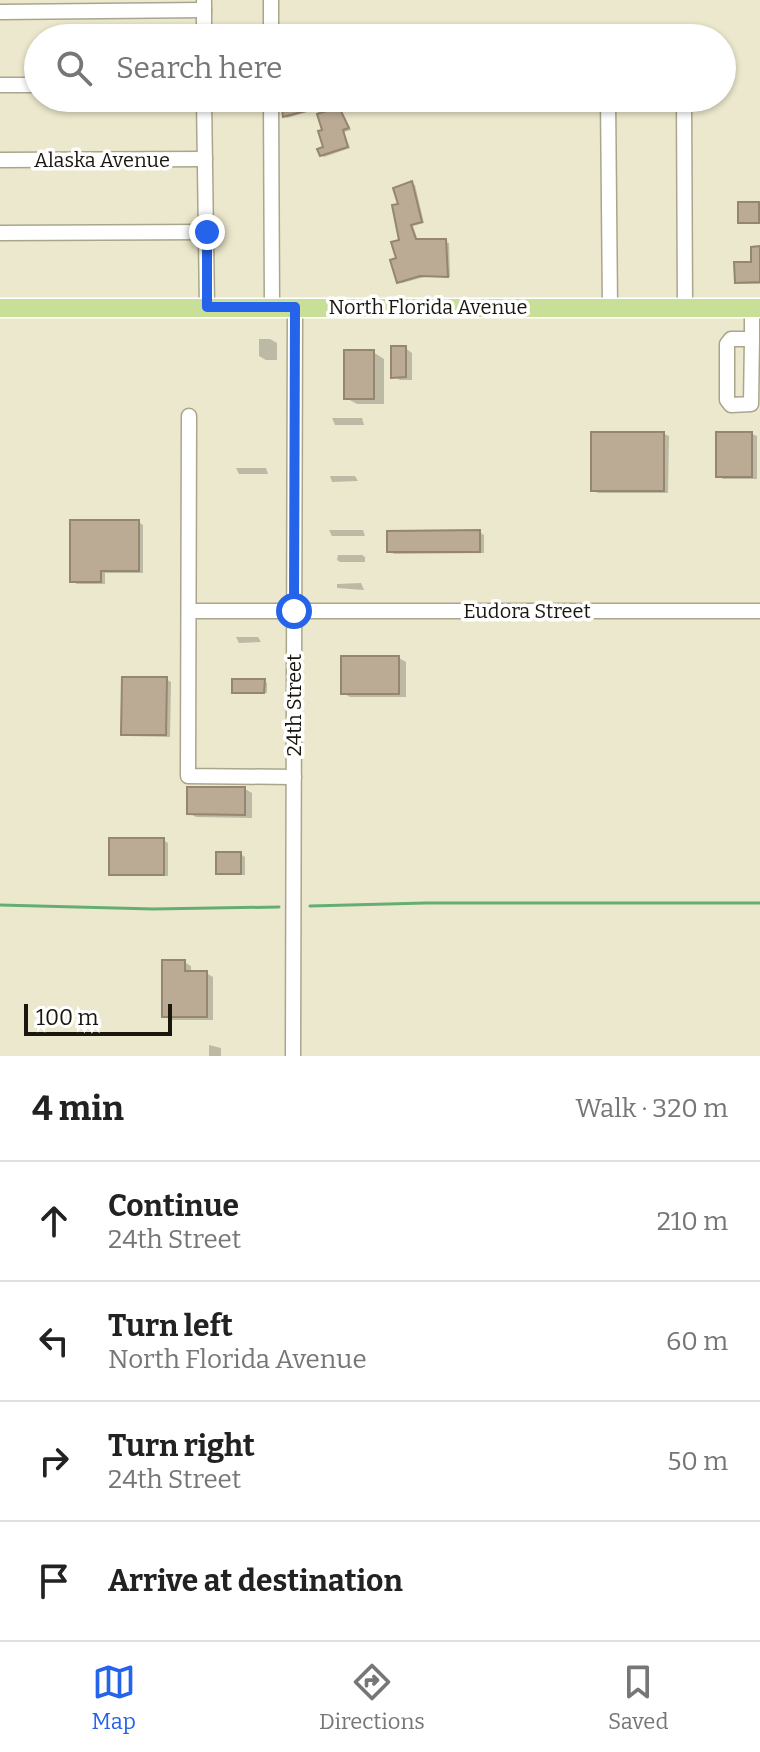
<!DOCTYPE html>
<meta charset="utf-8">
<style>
:root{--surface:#fff;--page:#f6f6f6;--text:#222;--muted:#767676;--line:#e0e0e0;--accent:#2563eb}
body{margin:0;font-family:Bitter,serif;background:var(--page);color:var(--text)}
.scale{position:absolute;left:24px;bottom:20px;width:148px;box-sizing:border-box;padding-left:8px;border:4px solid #19170e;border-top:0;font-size:22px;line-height:28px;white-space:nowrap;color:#19170e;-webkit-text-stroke:6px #fff;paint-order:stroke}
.stop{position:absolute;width:24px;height:24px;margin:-18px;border:6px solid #2563eb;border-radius:50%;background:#fff}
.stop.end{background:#2563eb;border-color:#fff;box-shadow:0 2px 8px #0008}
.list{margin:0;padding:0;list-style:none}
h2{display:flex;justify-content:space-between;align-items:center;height:104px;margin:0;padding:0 32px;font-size:34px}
h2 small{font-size:26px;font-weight:400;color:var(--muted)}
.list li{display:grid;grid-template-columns:52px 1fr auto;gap:24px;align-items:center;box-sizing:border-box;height:120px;padding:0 32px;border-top:2px solid var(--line)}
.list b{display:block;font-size:30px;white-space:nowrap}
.list p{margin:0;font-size:26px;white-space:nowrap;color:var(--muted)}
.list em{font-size:26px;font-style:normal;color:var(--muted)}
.icon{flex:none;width:44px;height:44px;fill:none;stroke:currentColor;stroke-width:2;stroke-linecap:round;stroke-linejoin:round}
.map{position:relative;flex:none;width:760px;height:1056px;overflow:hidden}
.search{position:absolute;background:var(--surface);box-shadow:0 2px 6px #0004;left:24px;right:24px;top:24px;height:88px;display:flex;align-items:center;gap:20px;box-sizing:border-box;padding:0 28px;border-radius:44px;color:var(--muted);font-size:30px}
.sheet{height:584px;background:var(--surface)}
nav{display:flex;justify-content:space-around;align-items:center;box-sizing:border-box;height:112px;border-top:2px solid var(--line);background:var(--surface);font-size:22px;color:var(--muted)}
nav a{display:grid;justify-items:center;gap:4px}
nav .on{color:var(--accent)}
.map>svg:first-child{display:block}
</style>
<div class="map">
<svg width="760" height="1056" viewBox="0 0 760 1056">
<rect width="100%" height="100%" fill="#ece8cd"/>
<g fill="#0003">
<polygon points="283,98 306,98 311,111 287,118 285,116"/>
<polygon points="339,109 351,130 344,132 350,148 324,157 321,155 326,148 325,131"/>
<polygon points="412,184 415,185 424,223 413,226 418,241 449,243 450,277 424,277 402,283 399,282 401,205"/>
<polygon points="760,248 760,284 742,284 737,282 753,263"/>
<polygon points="259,339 270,339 277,343 277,360 266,360 259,356"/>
<polygon points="405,348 412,353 412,380 400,380 393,376"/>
<polygon points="373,352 384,359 384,404 357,404 346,398"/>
<polygon points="332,418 362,418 364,425 335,425"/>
<polygon points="664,434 669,436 668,493 598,493 593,490"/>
<polygon points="752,434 757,436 757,479 723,479 718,476"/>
<polygon points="236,468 266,468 268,474 239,474"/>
<polygon points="330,476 355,476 358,481 332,482"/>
<polygon points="138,522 143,525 143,573 105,573 105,584 77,584 72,581"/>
<polygon points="329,530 363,530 365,536 332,536"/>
<polygon points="479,532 484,535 484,553 394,554 389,551"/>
<polygon points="338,555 362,555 365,557 365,562 340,562 337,560"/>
<polygon points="361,583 364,590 337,588 337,584"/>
<polygon points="236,637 258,637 261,642 239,643"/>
<polygon points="399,658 406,662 406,697 350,697 343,693"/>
<polygon points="166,679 171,682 170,737 128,736 123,733"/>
<polygon points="264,681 267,683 267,693 234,692"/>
<polygon points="245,789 252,793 252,818 196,817 189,813"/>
<polygon points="163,840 168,843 168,876 116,876 111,873"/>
<polygon points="240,854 245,857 245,875 223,875 218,872"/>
<polygon points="184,962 191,966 191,973 206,973 213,977 213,1020 171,1020 164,1016"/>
<polygon points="209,1045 221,1048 221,1056 209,1056"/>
</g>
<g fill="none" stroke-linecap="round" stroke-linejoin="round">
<g stroke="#65ae73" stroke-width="3">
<polyline points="0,905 153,909 279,907"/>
<polyline points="310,906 426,903 760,903"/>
</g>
</g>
<g fill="#bbab95" stroke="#958670" stroke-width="2">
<polygon points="281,98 304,98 309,110 283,117"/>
<polygon points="339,107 349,128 343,130 348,147 320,156 317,149 323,147 318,131 322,130 317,114"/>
<polygon points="412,181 422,222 411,225 416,239 446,239 448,277 420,276 397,283 390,260 396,258 391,242 399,240 392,205 398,204 393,188"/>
<rect x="738" y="202" width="21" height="21"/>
<polygon points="760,246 760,282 735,283 734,262 751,262 751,247"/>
<polygon points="391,346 406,346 406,377 391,378"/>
<rect x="344" y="350" width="30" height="49"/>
<rect x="591" y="432" width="73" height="59"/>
<rect x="716" y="432" width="36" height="45"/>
<polygon points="70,520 139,520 139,571 101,571 101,582 70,582"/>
<polygon points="480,530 480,552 387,552 387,531"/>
<rect x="341" y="656" width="58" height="38"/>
<polygon points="122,677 167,677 166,735 121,735"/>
<polygon points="232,679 265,679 264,693 232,693"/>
<polygon points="187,787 245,787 245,815 187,814"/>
<rect x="109" y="838" width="55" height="37"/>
<rect x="216" y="852" width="25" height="22"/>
<polygon points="162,960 185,960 185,971 207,971 207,1017 162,1017"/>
</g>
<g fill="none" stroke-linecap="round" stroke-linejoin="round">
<defs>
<g id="minor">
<polyline points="271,0 271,38"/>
<polyline points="204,2 204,38"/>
<polyline points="0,12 204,10"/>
<polyline points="0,85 38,85"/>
<polyline points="204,98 207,307"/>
<polyline points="271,98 272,307"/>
<polyline points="608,98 610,308"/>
<polyline points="684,98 685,308"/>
<polyline points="0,160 205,159"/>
<polyline points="0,233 207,232"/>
<polyline points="752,339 751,404 731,405 727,400 727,344 731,339 752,339 752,308"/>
<polyline points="189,416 188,776 294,777"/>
<polyline points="189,611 760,611"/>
<polyline points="293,1056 295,307"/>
</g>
<polyline id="major" points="0,308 760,308"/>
</defs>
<use href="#minor" stroke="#a9a68c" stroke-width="17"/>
<use href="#major" stroke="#fff" stroke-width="21"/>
<use href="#minor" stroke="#fff" stroke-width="14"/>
<use href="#major" stroke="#c8df98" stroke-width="18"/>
</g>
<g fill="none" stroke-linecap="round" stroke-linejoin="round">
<polyline stroke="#2563eb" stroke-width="10" points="207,232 207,307 295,307 294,611"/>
</g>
<g text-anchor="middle" stroke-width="7" stroke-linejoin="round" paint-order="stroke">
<g font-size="20" fill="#19170e" stroke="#fff">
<text x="102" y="167">Alaska Avenue</text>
<text x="428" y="314">North Florida Avenue</text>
<text x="527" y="618">Eudora Street</text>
<text transform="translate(294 705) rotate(-90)" y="7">24th Street</text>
</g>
</g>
</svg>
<div class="scale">100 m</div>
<div class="stop" style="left:294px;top:611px"></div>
<div class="stop end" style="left:207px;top:232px"></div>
<div class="search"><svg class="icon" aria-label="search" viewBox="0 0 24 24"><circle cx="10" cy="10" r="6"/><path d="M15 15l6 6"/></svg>Search here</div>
</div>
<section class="sheet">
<h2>4 min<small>Walk · 320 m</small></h2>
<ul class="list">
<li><svg class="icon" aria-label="ahead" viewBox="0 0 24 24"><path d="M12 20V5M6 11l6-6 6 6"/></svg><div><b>Continue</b><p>24th Street</p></div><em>210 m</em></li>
<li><svg class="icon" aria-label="left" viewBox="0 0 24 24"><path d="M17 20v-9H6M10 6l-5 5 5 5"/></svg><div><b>Turn left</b><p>North Florida Avenue</p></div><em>60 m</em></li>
<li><svg class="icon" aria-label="right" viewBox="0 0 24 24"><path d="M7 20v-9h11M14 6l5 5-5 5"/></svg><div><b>Turn right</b><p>24th Street</p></div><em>50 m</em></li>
<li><svg class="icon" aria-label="arrive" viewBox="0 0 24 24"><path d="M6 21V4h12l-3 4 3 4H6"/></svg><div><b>Arrive at destination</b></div></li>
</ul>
</section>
<nav>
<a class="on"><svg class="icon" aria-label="map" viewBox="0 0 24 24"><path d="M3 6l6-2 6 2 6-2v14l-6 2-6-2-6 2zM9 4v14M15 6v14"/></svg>Map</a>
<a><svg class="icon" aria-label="directions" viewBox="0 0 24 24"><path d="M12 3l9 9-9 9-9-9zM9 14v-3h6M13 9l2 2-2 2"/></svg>Directions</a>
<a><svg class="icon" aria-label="saved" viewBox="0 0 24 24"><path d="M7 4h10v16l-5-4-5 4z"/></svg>Saved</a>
</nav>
